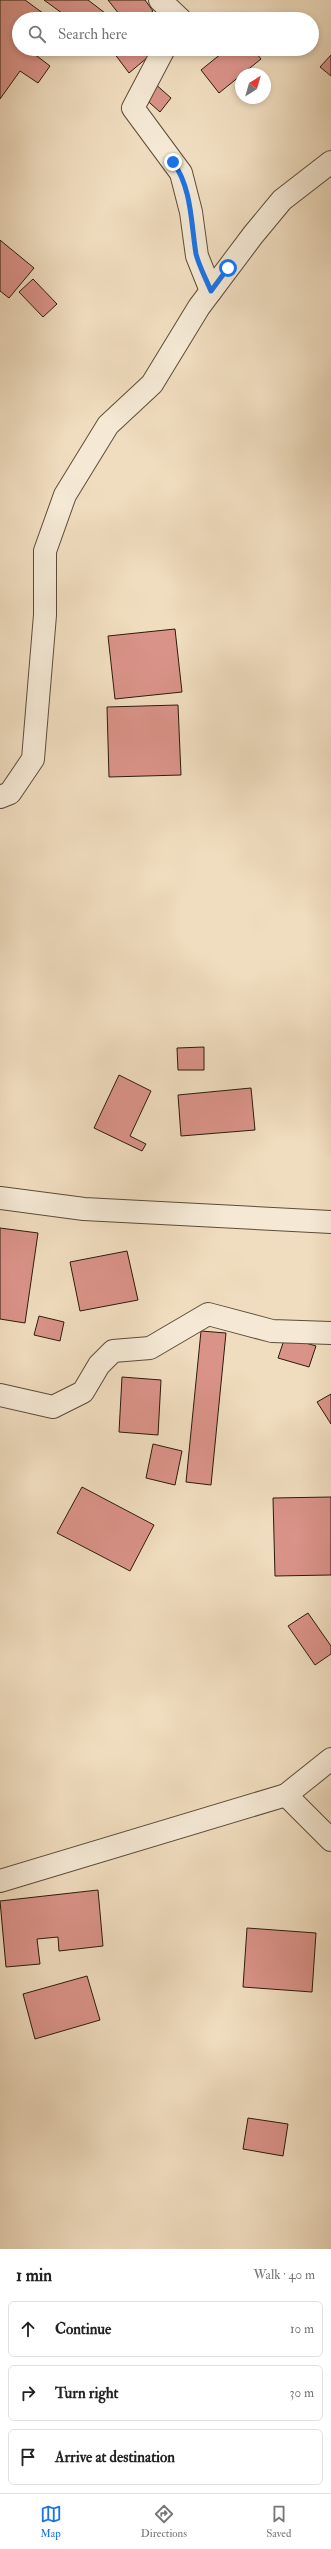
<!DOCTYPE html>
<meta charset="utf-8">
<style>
:root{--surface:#fff;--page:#f2f2f2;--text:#222;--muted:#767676;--line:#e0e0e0;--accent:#1a73e8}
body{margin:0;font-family:"IM FELL Double Pica",serif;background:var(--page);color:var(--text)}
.compass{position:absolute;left:235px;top:68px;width:36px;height:36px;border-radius:50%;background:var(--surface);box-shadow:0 2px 6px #0003;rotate:37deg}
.stop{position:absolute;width:12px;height:12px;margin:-9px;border:3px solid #1a73e8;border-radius:50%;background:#fff}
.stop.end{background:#1a73e8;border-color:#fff;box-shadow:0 1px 4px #0008}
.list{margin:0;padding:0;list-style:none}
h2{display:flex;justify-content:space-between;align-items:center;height:52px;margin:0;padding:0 16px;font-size:17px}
h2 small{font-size:13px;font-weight:400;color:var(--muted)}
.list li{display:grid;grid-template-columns:26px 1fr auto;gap:12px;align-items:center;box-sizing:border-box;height:56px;margin:0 8px 8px;padding:0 8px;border:1px solid var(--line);border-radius:6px}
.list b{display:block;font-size:15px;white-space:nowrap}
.list em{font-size:13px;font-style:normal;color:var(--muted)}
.icon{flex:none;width:22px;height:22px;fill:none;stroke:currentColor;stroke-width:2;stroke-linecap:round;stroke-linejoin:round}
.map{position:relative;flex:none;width:331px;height:2249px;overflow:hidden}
.search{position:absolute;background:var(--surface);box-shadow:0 2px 6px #0003;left:12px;right:12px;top:12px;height:44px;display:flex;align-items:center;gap:10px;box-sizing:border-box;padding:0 14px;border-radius:22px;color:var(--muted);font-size:15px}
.sheet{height:244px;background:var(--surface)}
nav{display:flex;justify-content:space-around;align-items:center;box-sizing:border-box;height:56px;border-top:1px solid var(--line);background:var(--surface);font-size:11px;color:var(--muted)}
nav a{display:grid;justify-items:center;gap:2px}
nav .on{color:var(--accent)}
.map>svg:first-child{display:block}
</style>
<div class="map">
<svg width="331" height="2249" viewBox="0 0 331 2249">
<rect width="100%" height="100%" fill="#f0ddbf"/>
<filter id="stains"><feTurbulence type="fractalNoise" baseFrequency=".005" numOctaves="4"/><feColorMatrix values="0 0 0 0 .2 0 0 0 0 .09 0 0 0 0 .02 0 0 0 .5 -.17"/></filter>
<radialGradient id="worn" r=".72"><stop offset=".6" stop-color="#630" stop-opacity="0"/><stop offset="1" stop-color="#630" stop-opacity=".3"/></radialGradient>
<g fill="#da9389" stroke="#2c1b0c">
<polygon points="0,0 25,0 51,19 19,19 19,49 36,49 33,53 50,66 38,83 20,71 0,99"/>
<polygon points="44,0 88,0 109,16 107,19 70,19"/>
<polygon points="108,0 145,0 153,11 143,19 123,19"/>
<polygon points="111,49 142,49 148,57 129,73"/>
<polygon points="227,49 253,49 261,59 219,93 201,70"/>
<polygon points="331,55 331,76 320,67"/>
<polygon points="153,82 171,98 160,112 141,95"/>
<polygon points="0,240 34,268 9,298 0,291"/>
<polygon points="33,279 57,304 43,317 19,292"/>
<polygon points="175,629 182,692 115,699 108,636"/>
<polygon points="178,705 181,775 109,777 107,707"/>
<polygon points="204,1047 204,1070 178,1070 177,1048"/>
<polygon points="119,1075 151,1091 130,1136 146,1144 142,1151 94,1128"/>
<polygon points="251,1088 255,1130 181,1136 178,1095"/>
<polygon points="0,1228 38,1233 25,1323 0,1319"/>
<polygon points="127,1251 138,1300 80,1311 70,1262"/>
<polygon points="39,1316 64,1322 60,1341 34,1335"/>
<polygon points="201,1331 226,1333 211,1485 186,1482"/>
<polygon points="285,1337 316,1346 309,1367 278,1358"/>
<polygon points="122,1377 161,1380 158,1435 119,1432"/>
<polygon points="331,1394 331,1424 317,1402"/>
<polygon points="153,1444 182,1451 175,1485 146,1478"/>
<polygon points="82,1487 154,1525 130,1571 57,1533"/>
<polygon points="331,1497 331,1575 275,1576 273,1498"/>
<polygon points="308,1613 331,1646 331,1654 315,1665 288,1626"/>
<polygon points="98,1890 103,1946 59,1951 58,1937 37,1939 40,1964 6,1967 0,1901"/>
<polygon points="247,1928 316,1933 312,1992 243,1987"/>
<polygon points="87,1976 100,2020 35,2039 23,1994"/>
<polygon points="248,2118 288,2124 283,2156 243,2149"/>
</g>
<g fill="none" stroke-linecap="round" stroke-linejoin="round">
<defs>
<g id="minor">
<polyline points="160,0 180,19"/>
<polyline points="164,49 133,108 181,173 191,212 197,256 211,291"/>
<polyline points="0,797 10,793 33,759 45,615 45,551 65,495 108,425 152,384 199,307 253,235 282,200 331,162"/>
<polyline points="0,1198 84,1209 331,1222"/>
<polyline points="0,1395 53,1407 83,1392 99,1365 113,1351 150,1348 208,1314 272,1331 331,1333"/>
<polyline points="286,1795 331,1840"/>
<polyline points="0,1881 286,1795 331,1759"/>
</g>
</defs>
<use href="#minor" stroke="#5d4c39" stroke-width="24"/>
<use href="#minor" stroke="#f5e9d5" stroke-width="22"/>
</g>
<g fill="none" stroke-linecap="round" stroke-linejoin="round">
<path stroke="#1a73e8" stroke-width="5" d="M173 162C192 188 191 224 196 254 199 266 206 279 211 291L228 268"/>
</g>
<rect width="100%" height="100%" filter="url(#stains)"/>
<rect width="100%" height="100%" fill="url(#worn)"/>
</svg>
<svg class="compass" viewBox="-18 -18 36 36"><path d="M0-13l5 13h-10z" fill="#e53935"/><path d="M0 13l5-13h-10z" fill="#767676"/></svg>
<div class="stop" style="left:228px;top:268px"></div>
<div class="stop end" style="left:173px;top:162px"></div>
<div class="search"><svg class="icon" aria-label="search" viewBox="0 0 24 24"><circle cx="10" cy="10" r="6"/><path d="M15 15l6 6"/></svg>Search here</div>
</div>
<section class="sheet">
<h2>1 min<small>Walk · 40 m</small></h2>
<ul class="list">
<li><svg class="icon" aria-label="ahead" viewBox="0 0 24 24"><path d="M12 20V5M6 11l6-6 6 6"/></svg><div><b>Continue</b></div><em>10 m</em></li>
<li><svg class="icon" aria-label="right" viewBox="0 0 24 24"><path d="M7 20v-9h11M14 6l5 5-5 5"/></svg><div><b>Turn right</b></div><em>30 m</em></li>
<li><svg class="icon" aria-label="arrive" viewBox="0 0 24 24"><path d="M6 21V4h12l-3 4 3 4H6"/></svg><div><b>Arrive at destination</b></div></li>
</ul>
</section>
<nav>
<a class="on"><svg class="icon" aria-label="map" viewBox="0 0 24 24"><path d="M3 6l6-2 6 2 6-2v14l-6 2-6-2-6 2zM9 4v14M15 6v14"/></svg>Map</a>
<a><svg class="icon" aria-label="directions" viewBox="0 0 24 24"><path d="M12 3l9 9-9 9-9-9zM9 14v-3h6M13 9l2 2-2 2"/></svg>Directions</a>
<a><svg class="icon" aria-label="saved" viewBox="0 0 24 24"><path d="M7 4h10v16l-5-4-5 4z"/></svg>Saved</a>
</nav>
